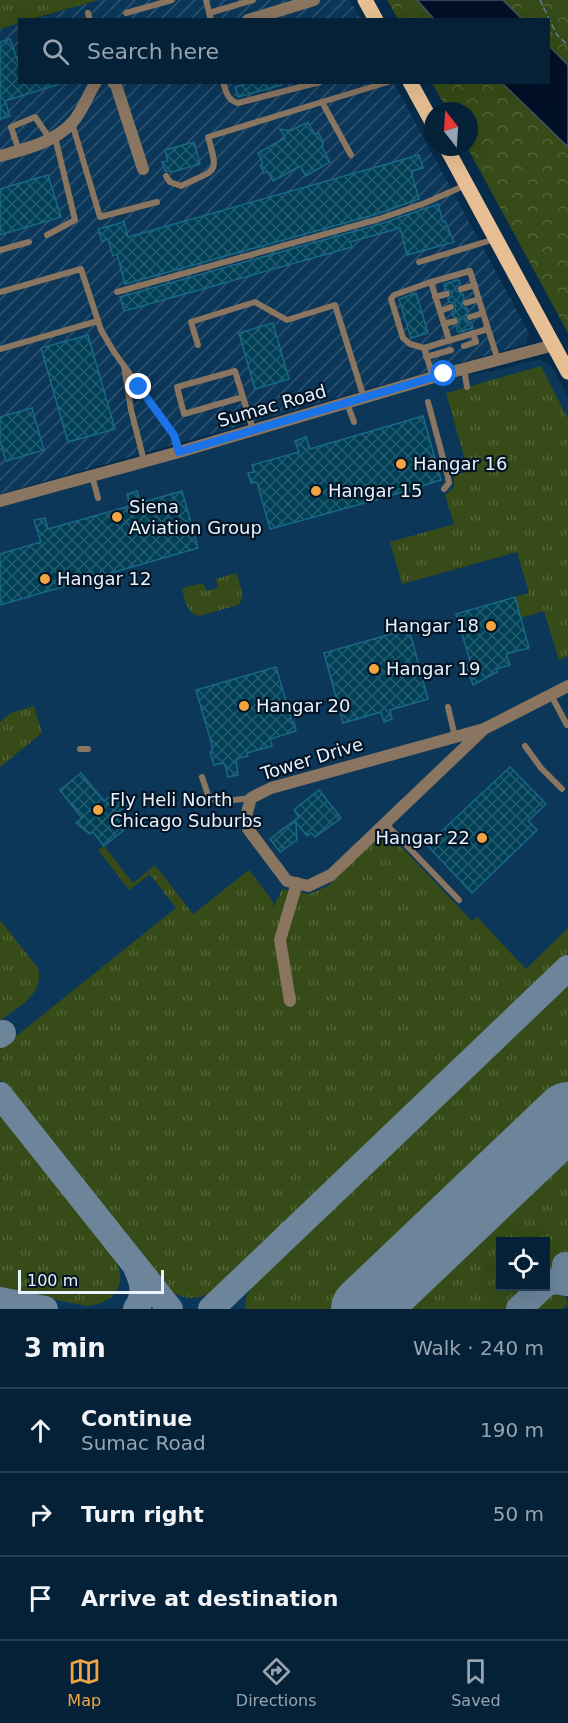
<!DOCTYPE html>
<meta charset="utf-8">
<style>
:root{--surface:#052138;--page:#0e2940;--text:#f1f3f6;--muted:#97a3ae;--line:#263e53;--accent:#f3a442}
body{margin:0;font-family:"DejaVu Sans",sans-serif;background:var(--page);color:var(--text)}
.controls{position:absolute;right:18px;bottom:18px;display:grid;overflow:hidden;border-radius:0px;box-shadow:0 6px 24px #0002}
.controls button{width:54px;height:54px;display:grid;place-items:center;padding:0;border:0;border-bottom:2px solid var(--line);background:var(--surface);color:var(--text);font:30px sans-serif}
.compass{position:absolute;left:424px;top:102px;width:54px;height:54px;border-radius:50%;background:var(--surface);box-shadow:0 6px 24px #0002;rotate:343deg}
.scale{position:absolute;left:18px;bottom:15px;width:146px;box-sizing:border-box;padding-left:6px;border:3px solid #e8f2fd;border-top:0;font-size:16px;line-height:21px;white-space:nowrap;color:#e8f2fd;-webkit-text-stroke:4px #031425;paint-order:stroke}
.stop{position:absolute;width:18px;height:18px;margin:-14px;border:4px solid #1a73e8;border-radius:50%;background:#fff}
.stop.end{background:#1a73e8;border-color:#fff;box-shadow:0 2px 6px #0008}
.list{margin:0;padding:0;list-style:none}
h2{display:flex;justify-content:space-between;align-items:center;height:78px;margin:0;padding:0 24px;font-size:26px}
h2 small{font-size:20px;font-weight:400;color:var(--muted)}
.list li{display:grid;grid-template-columns:39px 1fr auto;gap:18px;align-items:center;box-sizing:border-box;height:84px;padding:0 24px;border-top:2px solid var(--line)}
.list b{display:block;font-size:22px;white-space:nowrap}
.list p{margin:0;font-size:20px;white-space:nowrap;color:var(--muted)}
.list em{font-size:20px;font-style:normal;color:var(--muted)}
.icon{flex:none;width:33px;height:33px;fill:none;stroke:currentColor;stroke-width:2;stroke-linecap:round;stroke-linejoin:round}
.map{position:relative;flex:none;width:568px;height:1309px;overflow:hidden}
.search{position:absolute;background:var(--surface);box-shadow:0 6px 24px #0002;left:18px;right:18px;top:18px;height:66px;display:flex;align-items:center;gap:15px;box-sizing:border-box;padding:0 21px;border-radius:0px;color:var(--muted);font-size:22px}
.sheet{height:330px;background:var(--surface)}
nav{display:flex;justify-content:space-around;align-items:center;box-sizing:border-box;height:84px;border-top:2px solid var(--line);background:var(--surface);font-size:16px;color:var(--muted)}
nav a{display:grid;justify-items:center;gap:3px}
nav .on{color:var(--accent)}
.map>svg:first-child{display:block}
</style>
<div class="map">
<svg width="568" height="1309" viewBox="0 0 568 1309">
<defs>
<pattern id="industrial-furrows" width="10" height="10" patternUnits="userSpaceOnUse" patternTransform="scale(1.5)"><rect width="10" height="10" fill="#0c3759"/><path d="M-1 1l2-2M0 10L10 0M9 11l2-2" fill="none" stroke="#2f5472"/></pattern>
<pattern id="grass-tufts" width="24" height="20" patternUnits="userSpaceOnUse" patternTransform="scale(1.5)"><rect width="24" height="20" fill="#364b17"/><path d="M3 7l-1-3M5 7V3M7 7l1-3M15 17l-1-3M17 17v-4M19 17l1-3" fill="none" stroke="#53653a"/></pattern>
<pattern id="park-crowns" width="20" height="18" patternUnits="userSpaceOnUse" patternTransform="scale(1.5)"><rect width="20" height="18" fill="#364b17"/><path d="M2 6a3 3 0 1 1 6 0M12 15a3 3 0 1 1 6 0" fill="none" stroke="#53653a"/></pattern>
<pattern id="building-cross-hatch" width="8" height="8" patternUnits="userSpaceOnUse" patternTransform="scale(1.5)"><rect width="8" height="8" fill="#004056"/><path d="M0 0l8 8M0 8l8-8" fill="none" stroke="#255c6f"/></pattern>
</defs>
<rect width="100%" height="100%" fill="#072c4b"/>
<path fill="#0c3759" fill-rule="evenodd" d="M536 360H542L551 366 568 397V1309H0V506L450 377 493 371ZM500 1242H546V1286H500Z"/>
<g fill="url(#industrial-furrows)">
<polygon points="99,0 350,0 360,19 32,20"/>
<polygon points="19,23 20,82 394,83 529,333 526,344 0,494 0,29"/>
</g>
<g fill="url(#grass-tufts)">
<polygon points="0,0 99,0 32,19 20,20 19,23 0,29"/>
<polygon points="541,366 568,419 568,656 559,660 544,611 520,618 515,597 529,593 517,552 402,584 390,542 454,524 445,495 454,487 454,476 468,471 446,393"/>
<path d="M236 573C239 583 247 597 238 605L199 616C186 612 185 600 182 588L203 583 206 591 218 588 216 579Z"/>
<polygon points="34,706 42,733 0,767 0,722 11,713"/>
<path d="M385 834 390 835 472 921 477 917 526 969 568 928V953L215 1290C199 1301 184 1300 168 1290L0 1079V1049L176 908 150 874 129 890 98 850 104 846 133 883 155 865 193 914 249 870 273 902V908L282 889 309 894 328 886 379 835Z"/>
<path d="M0 920 38 968C45 994 19 1006 0 1021Z"/>
<polygon points="568,983 568,1100 348,1309 245,1309 246,1298 253,1284"/>
<path d="M0 1113 116 1261C128 1287 112 1304 87 1306L0 1289Z"/>
<polygon points="568,1129 568,1252 546,1274 546,1242 500,1242 500,1286 532,1287 509,1309 379,1309"/>
<path d="M555 1289 565 1295 568 1304 562 1309H536C537 1299 547 1293 555 1289Z"/>
</g>
<polygon fill="url(#park-crowns)" points="387,0 568,0 568,333 467,147 469,147 469,111 448,111 432,83 548,82 548,20 398,19"/>
<g fill="#001026" stroke="#465466" stroke-width="1.5">
<polygon points="417,0 503,0 522,19 434,19"/>
<polygon points="549,46 568,65 568,147 502,83 548,82"/>
</g>
<g fill="none" stroke-linecap="round" stroke-linejoin="round">
<g stroke="#6c859b" stroke-width="26">
<polyline points="0,1035 3,1033"/>
<polyline points="0,1095 170,1309"/>
<polyline points="547,1283 556,1281 566,1283 564,1274 565,1265"/>
<polyline points="0,1300 45,1309"/>
<path d="M136 1309C145 1295 144 1285 137 1270"/>
<polyline points="211,1309 568,968"/>
<polyline points="519,1309 543,1286"/>
</g>
<polyline stroke="#6c859b" stroke-width="66" points="364,1309 568,1115"/>
</g>
<g fill="url(#building-cross-hatch)" stroke="#186986" stroke-width="1.5">
<polygon points="10,39 20,68 20,82 60,82 60,84 5,101 10,116 0,119 0,42"/>
<polygon points="252,82 282,82 282,85 238,97 235,87"/>
<polygon points="308,122 314,133 319,134 323,142 322,147 330,162 306,176 300,166 273,181 267,171 264,173 260,165 263,163 258,153 285,138 280,129 290,131"/>
<polygon points="194,142 200,164 172,172 165,171 162,162 168,161 165,150"/>
<polygon points="419,155 423,168 411,171 419,199 377,214 125,284 117,254 113,256 108,239 102,241 98,229 124,222 128,237"/>
<polygon points="48,175 61,217 0,235 0,189"/>
<polygon points="438,204 443,222 445,221 454,242 407,255 400,228 350,242 352,247 124,311 120,297 380,224"/>
<polygon points="459,280 460,284 456,287 456,291 463,294 464,298 461,304 463,307 467,308 468,312 465,318 467,321 471,322 473,328 458,332 456,326 460,323 460,319 453,316 452,312 455,310 456,306 454,303 449,302 448,299 452,296 452,292 445,289 444,284"/>
<polygon points="416,293 428,333 411,338 399,299"/>
<polygon points="273,323 289,379 255,389 239,333"/>
<polygon points="88,335 115,429 68,442 41,348"/>
<polygon points="32,408 44,450 6,461 0,441 0,417"/>
<polygon points="423,416 441,480 376,500 270,529 257,482 251,483 248,473 254,472 252,465 299,452 295,441 306,437 310,449"/>
<polygon points="137,491 140,503 182,491 198,548 0,605 0,554 41,542 34,520 45,518 48,529 130,506 127,494"/>
<polygon points="515,597 529,648 506,654 510,665 497,669 497,672 473,685 466,665 471,664 456,614"/>
<polygon points="409,629 428,699 390,710 392,719 384,722 381,712 343,723 324,653"/>
<polygon points="276,667 292,722 294,722 296,731 270,739 272,746 247,753 248,756 236,759 238,775 228,777 225,764 222,763 214,765 210,752 212,752 212,745 196,690"/>
<polygon points="510,767 546,804 528,821 537,830 472,893 427,845"/>
<polygon points="81,773 104,801 109,797 119,795 133,800 114,815 125,829 104,846 93,832 90,834 76,823 82,818 60,790"/>
<polygon points="319,790 341,818 315,837 311,833 307,836 296,822 297,840 280,852 270,839 299,817 294,810"/>
</g>
<g fill="none" stroke-linecap="round" stroke-linejoin="round">
<polyline stroke="#637d94" stroke-width="1.5" stroke-dasharray="6 3" stroke-linecap="butt" points="540,0 557,35 568,45"/>
<g stroke="#897560" stroke-width="6">
<polyline points="206,0 211,20"/>
<polyline points="88,13 90,20"/>
<polyline points="126,13 172,0"/>
<polyline points="209,13 253,0"/>
<path d="M223 82C226 92 228 101 238 103L320 82"/>
<polyline points="72,123 100,217 157,202"/>
<polyline points="19,151 11,127 35,117 50,139"/>
<polyline points="351,155 322,102 388,82"/>
<path d="M166 176 170 182 181 186C215 169 220 176 208 137L322 102"/>
<polyline points="47,235 75,220 55,137"/>
<polyline points="0,250 29,242"/>
<polyline points="419,262 495,239"/>
<polyline points="461,289 475,285"/>
<polyline points="0,292 81,269 101,330 114,352 174,435 179,452"/>
<polyline points="117,292 379,219 425,203 466,185"/>
<polyline points="435,297 447,294"/>
<polyline points="466,303 479,299"/>
<polyline points="440,311 451,307"/>
<polyline points="470,317 483,313"/>
<polyline points="444,324 455,321"/>
<polyline points="488,329 498,360"/>
<polyline points="198,345 191,322 255,302 287,320 335,305 364,398"/>
<polyline points="464,346 476,342 473,333"/>
<polyline points="424,348 410,344 403,338 391,299 394,295 431,282"/>
<polyline points="0,349 98,321"/>
<polyline points="426,357 451,350"/>
<polyline points="124,366 131,410 144,461"/>
<polyline points="464,369 467,387"/>
<polyline points="433,377 424,348 488,329 470,271 431,282 449,340"/>
<polyline points="243,397 184,414 177,387 235,371 253,430"/>
<polyline points="428,402 448,477 449,483 444,489"/>
<polyline points="347,403 354,422"/>
<polyline points="92,476 98,498"/>
<polyline points="551,695 567,725"/>
<polyline points="448,707 455,737"/>
<polyline points="525,746 541,768 562,789"/>
<polyline points="80,749 88,749"/>
<polyline points="202,777 208,795 217,802 251,798"/>
<polyline points="385,823 459,900"/>
</g>
<g stroke="#897560" stroke-width="12">
<polyline points="248,20 314,0"/>
<polyline points="113,82 116,85 143,169"/>
<path d="M0 156C25 149 53 143 72 123 83 111 87 96 96 82"/>
<polyline points="0,501 179,452 444,374 554,345"/>
<polyline points="484,729 331,875 308,886 287,881 248,829 246,816 251,798 271,788 484,729 568,686"/>
<polyline points="290,1001 280,940 297,883"/>
</g>
<g stroke="#e8bf94" stroke-width="15">
<polyline points="365,0 376,20"/>
<polyline points="410,82 433,124"/>
<polyline points="446,147 568,372"/>
</g>
</g>
<g fill="none" stroke-linecap="round" stroke-linejoin="round">
<polyline stroke="#1a73e8" stroke-width="8" points="139,387 174,435 179,452 444,374"/>
</g>
<g fill="#f3a442" stroke="#031425" stroke-width="2">
<circle cx="401" cy="464" r="6"/>
<circle cx="316" cy="491" r="6"/>
<circle cx="117" cy="517" r="6"/>
<circle cx="45" cy="579" r="6"/>
<circle cx="491" cy="626" r="6"/>
<circle cx="374" cy="669" r="6"/>
<circle cx="244" cy="706" r="6"/>
<circle cx="98" cy="810" r="6"/>
<circle cx="482" cy="838" r="6"/>
</g>
<g text-anchor="middle" stroke-width="4.5" stroke-linejoin="round" paint-order="stroke">
<g font-size="18" fill="#e8f2fd" stroke="#031425">
<text transform="translate(272 406) rotate(-16)" y="6">Sumac Road</text>
<text transform="translate(312 759) rotate(-17)" y="6">Tower Drive</text>
</g>
<g font-size="18" fill="#e8f2fd" stroke="#031425" text-anchor="start">
<text x="413" y="470">Hangar 16</text>
<text x="328" y="497">Hangar 15</text>
<text x="129" y="513">Siena<tspan x="129" dy="21">Aviation Group</tspan></text>
<text x="57" y="585">Hangar 12</text>
<text x="479" y="632" text-anchor="end">Hangar 18</text>
<text x="386" y="675">Hangar 19</text>
<text x="256" y="712">Hangar 20</text>
<text x="110" y="806">Fly Heli North<tspan x="110" dy="21">Chicago Suburbs</tspan></text>
<text x="470" y="844" text-anchor="end">Hangar 22</text>
</g>
</g>
</svg>
<div class="controls">
<button><svg class="icon" aria-label="locate" viewBox="0 0 24 24"><circle cx="12" cy="12" r="6"/><path d="M12 2v4M12 18v4M2 12h4M18 12h4"/></svg></button>
</div>
<svg class="compass" viewBox="-18 -18 36 36"><path d="M0-13l5 13h-10z" fill="#e53935"/><path d="M0 13l5-13h-10z" fill="#97a3ae"/></svg>
<div class="scale">100 m</div>
<div class="stop" style="left:444px;top:374px"></div>
<div class="stop end" style="left:139px;top:387px"></div>
<div class="search"><svg class="icon" aria-label="search" viewBox="0 0 24 24"><circle cx="10" cy="10" r="6"/><path d="M15 15l6 6"/></svg>Search here</div>
</div>
<section class="sheet">
<h2>3 min<small>Walk · 240 m</small></h2>
<ul class="list">
<li><svg class="icon" aria-label="ahead" viewBox="0 0 24 24"><path d="M12 20V5M6 11l6-6 6 6"/></svg><div><b>Continue</b><p>Sumac Road</p></div><em>190 m</em></li>
<li><svg class="icon" aria-label="right" viewBox="0 0 24 24"><path d="M7 20v-9h11M14 6l5 5-5 5"/></svg><div><b>Turn right</b></div><em>50 m</em></li>
<li><svg class="icon" aria-label="arrive" viewBox="0 0 24 24"><path d="M6 21V4h12l-3 4 3 4H6"/></svg><div><b>Arrive at destination</b></div></li>
</ul>
</section>
<nav>
<a class="on"><svg class="icon" aria-label="map" viewBox="0 0 24 24"><path d="M3 6l6-2 6 2 6-2v14l-6 2-6-2-6 2zM9 4v14M15 6v14"/></svg>Map</a>
<a><svg class="icon" aria-label="directions" viewBox="0 0 24 24"><path d="M12 3l9 9-9 9-9-9zM9 14v-3h6M13 9l2 2-2 2"/></svg>Directions</a>
<a><svg class="icon" aria-label="saved" viewBox="0 0 24 24"><path d="M7 4h10v16l-5-4-5 4z"/></svg>Saved</a>
</nav>
